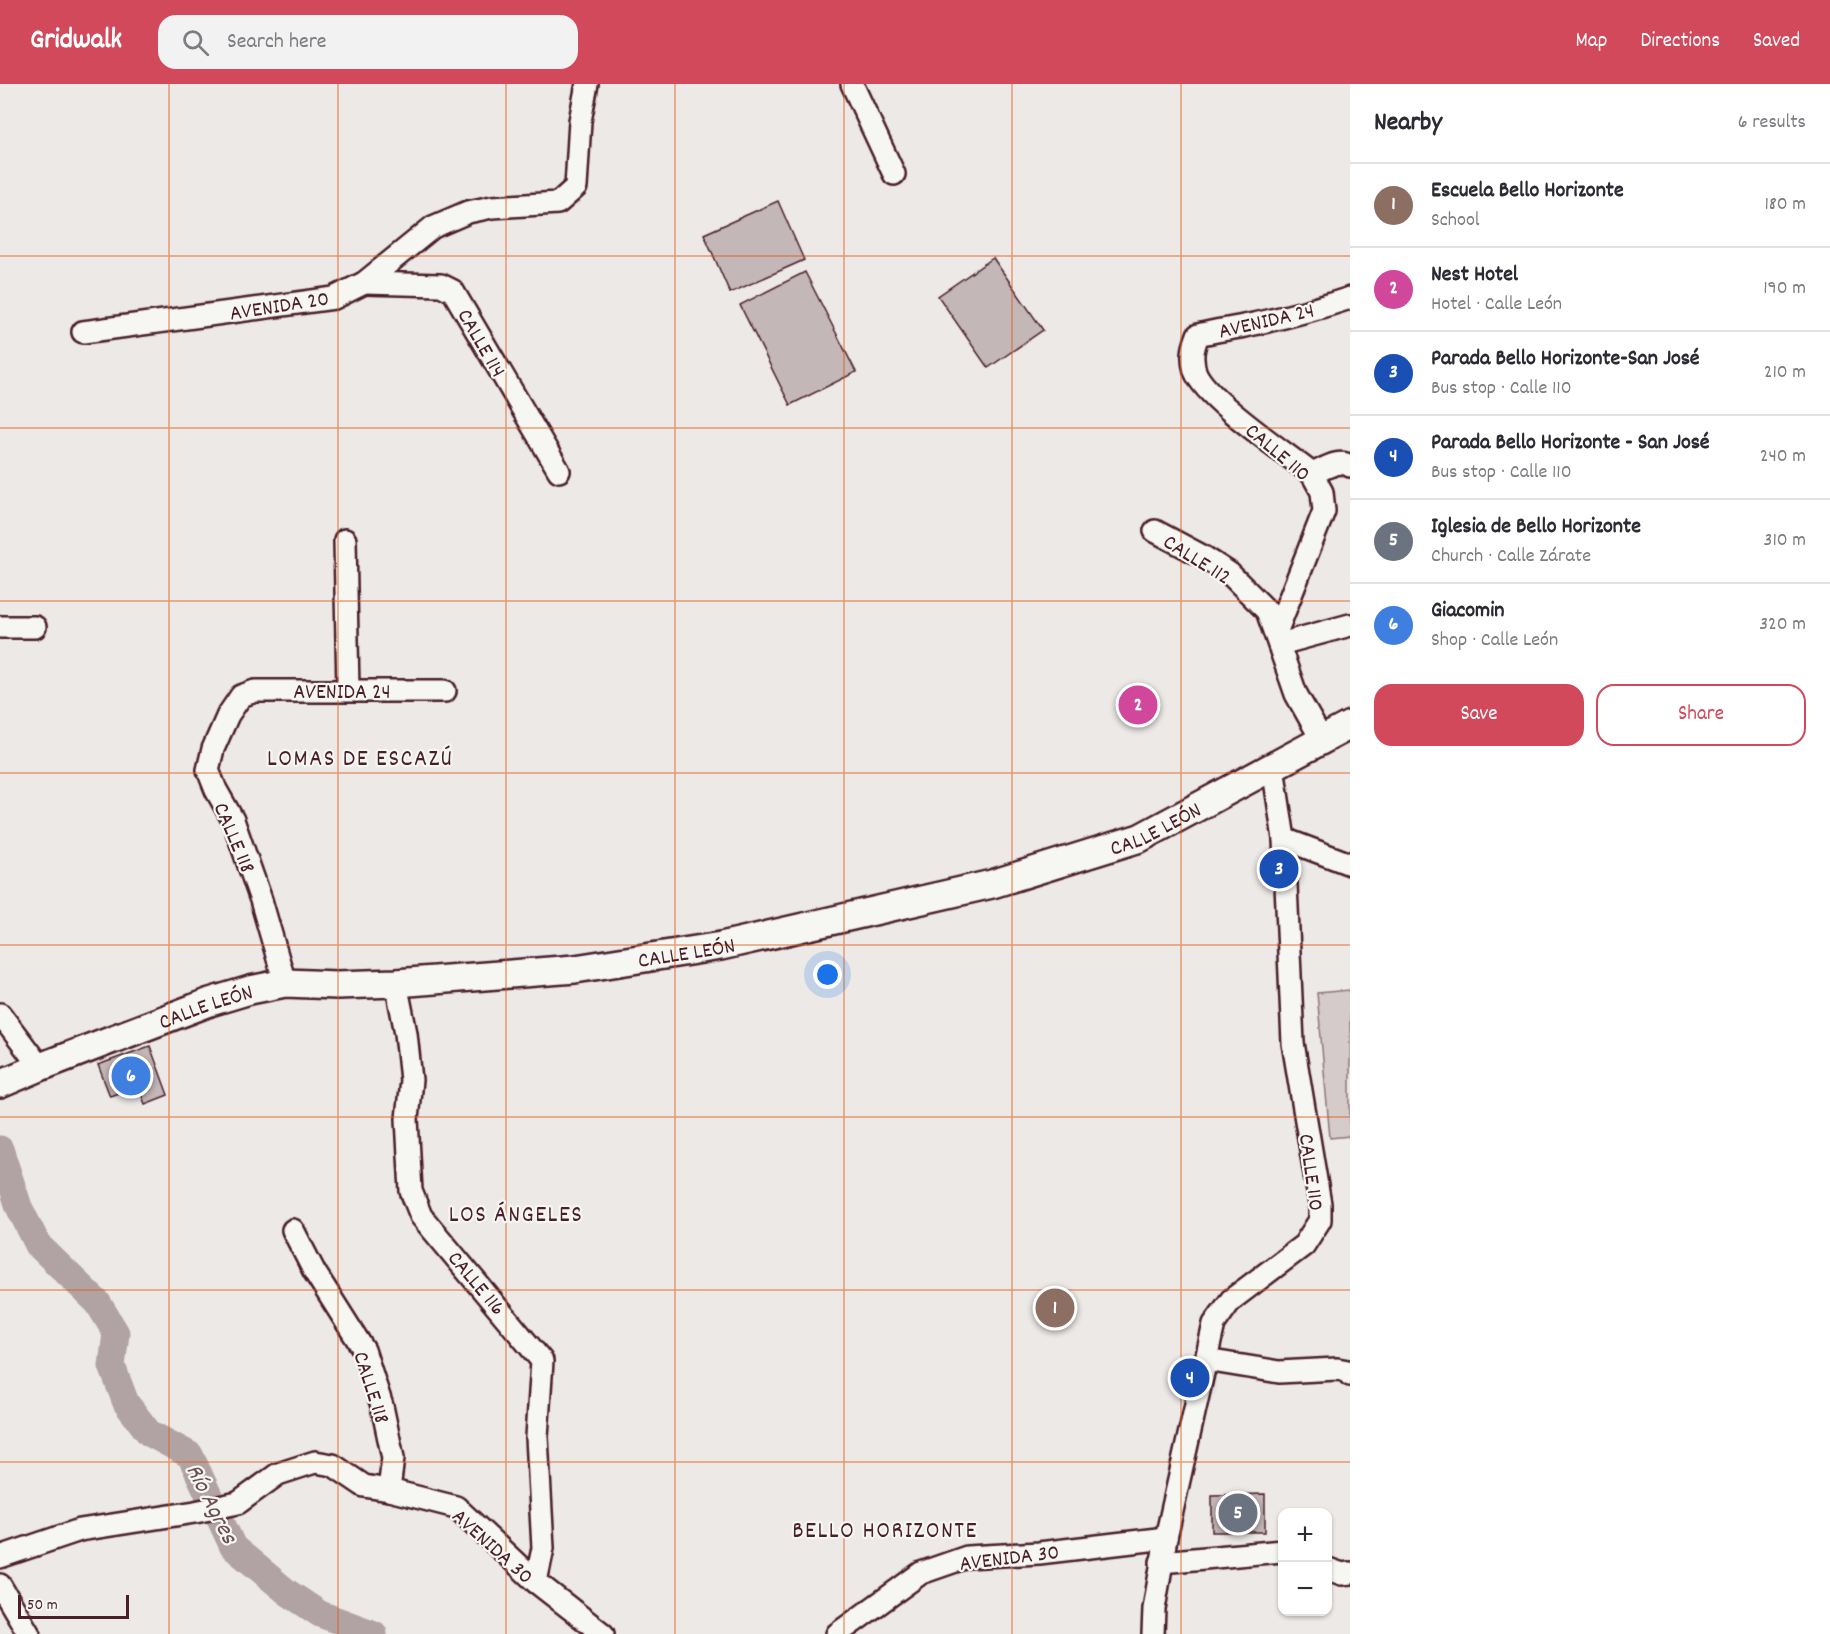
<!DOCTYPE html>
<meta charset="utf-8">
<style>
:root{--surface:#fff;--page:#f2f2f3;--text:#2b2b33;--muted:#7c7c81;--line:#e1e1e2;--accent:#d1495b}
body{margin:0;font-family:Dekko,sans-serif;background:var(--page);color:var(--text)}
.controls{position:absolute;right:18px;bottom:18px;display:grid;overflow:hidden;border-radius:12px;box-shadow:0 2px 4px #0004}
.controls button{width:54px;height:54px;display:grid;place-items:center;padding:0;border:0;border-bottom:2px solid var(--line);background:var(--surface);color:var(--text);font:30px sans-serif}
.scale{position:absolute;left:18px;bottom:15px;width:111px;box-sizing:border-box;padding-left:6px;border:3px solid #4a1f2b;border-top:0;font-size:16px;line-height:21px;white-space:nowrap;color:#4a1f2b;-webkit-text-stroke:4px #f6f6f2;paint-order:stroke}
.you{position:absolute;left:828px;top:891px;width:21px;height:21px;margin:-15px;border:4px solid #fff;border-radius:50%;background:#1a73e8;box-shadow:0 0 0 9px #1a73e833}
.badge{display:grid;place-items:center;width:39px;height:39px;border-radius:50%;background:var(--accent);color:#fff;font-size:20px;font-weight:700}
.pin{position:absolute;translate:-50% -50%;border:3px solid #fff;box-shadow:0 2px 6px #0006}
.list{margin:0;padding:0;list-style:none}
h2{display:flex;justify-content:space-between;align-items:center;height:78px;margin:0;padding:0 24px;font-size:26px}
h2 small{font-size:20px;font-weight:400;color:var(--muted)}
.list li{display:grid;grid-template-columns:39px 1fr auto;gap:18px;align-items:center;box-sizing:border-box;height:84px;padding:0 24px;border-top:2px solid var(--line)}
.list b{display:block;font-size:22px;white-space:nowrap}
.list p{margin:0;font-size:20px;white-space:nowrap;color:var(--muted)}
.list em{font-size:20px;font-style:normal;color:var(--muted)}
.actions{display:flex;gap:12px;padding:18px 24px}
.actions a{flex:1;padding:14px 0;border:2px solid var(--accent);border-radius:18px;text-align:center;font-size:21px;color:var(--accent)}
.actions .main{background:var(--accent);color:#fff}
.icon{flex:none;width:33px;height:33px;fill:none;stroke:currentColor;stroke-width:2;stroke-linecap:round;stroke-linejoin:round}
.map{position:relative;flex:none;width:1350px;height:1550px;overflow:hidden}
header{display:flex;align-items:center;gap:36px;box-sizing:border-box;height:84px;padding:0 30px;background:var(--accent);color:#fff}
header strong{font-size:28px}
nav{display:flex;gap:33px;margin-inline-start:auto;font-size:21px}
.search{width:420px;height:54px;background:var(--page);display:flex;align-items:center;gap:15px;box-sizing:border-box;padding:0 21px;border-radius:18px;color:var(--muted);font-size:22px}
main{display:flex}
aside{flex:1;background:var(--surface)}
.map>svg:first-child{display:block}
</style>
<header>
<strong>Gridwalk</strong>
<div class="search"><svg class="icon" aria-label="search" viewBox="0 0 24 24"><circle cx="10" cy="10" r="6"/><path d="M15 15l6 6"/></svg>Search here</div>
<nav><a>Map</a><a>Directions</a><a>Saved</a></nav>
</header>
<main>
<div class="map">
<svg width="1350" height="1550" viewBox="0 0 1350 1550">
<rect width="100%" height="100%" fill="#ece9e6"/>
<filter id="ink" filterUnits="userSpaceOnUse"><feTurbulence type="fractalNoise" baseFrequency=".0167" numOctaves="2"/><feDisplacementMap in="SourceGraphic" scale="12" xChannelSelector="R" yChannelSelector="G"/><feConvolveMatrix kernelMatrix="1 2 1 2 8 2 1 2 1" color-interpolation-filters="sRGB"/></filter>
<g filter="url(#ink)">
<polygon fill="#d4cbca" stroke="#8f757a" stroke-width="1.5" points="1350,906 1350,1052 1330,1054 1317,909"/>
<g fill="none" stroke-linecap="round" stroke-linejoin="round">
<polyline stroke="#b1a2a3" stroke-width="27" points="0,1065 19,1123 38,1161 98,1219 116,1249 112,1282 126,1319 149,1349 190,1371 233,1463 287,1508 320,1530 374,1550"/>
</g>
<g fill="#c4b7b7" stroke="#4a1f2b" stroke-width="1.5">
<polygon points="778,117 804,176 730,209 704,150"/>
<polygon points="993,174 1043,246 988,284 938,212"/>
<polygon points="805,188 856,288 790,321 740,221"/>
<polygon points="150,962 168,1011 145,1020 138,1002 110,1012 98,981"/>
<polygon points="1265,1410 1265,1448 1212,1448 1212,1411"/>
</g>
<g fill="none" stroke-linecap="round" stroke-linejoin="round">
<defs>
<g id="minor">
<polyline points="852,0 894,90"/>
<polyline points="364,199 441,201 453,207 559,387"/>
<polyline points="83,248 334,214 364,199 433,143 468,128 492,123 558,119 576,103 580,37 587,0"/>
<path d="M1312 390C1324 385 1339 374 1350 382"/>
<polyline points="1155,447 1204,473 1229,489 1267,527 1296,610 1322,656"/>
<polyline points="345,456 348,606"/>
<polyline points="0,543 35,543"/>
<path d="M1276 549 1324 427 1322 408 1312 390C1286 369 1205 315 1195 287 1191 273 1193 264 1198 251 1215 246 1232 245 1249 241 1283 234 1317 225 1350 214"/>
<polyline points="1280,560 1350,541"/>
<polyline points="1284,755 1350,780"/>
<polyline points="285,899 261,816 233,736 216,706 208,686 213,665 228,631 241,612 255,607 445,607"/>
<polyline points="396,899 406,949 411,996 407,1035 411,1107 421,1132 542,1277 537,1353 543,1464 536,1498"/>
<polyline points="0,930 40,983"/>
<polyline points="293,1146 314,1187 364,1266 382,1322 393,1374 389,1406"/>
<polyline points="1206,1276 1279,1288 1337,1285 1348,1287 1350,1291"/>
<polyline points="0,1473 80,1446 195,1428 238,1419 278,1390 315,1378 333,1381 364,1402 389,1406 456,1423 536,1498 603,1550"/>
<polyline points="1161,1478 1282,1467"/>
<polyline points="1328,1485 1342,1490 1350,1489"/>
<polyline points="0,1501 29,1550"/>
<polyline points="837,1550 921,1489 967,1473 1039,1469 1166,1454"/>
<polyline points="1153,1550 1154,1525 1166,1454 1214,1240 1231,1216 1304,1161 1320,1136 1320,1120 1293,959 1284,755 1273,683"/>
</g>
<g id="major">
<path id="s1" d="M0 1000 40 983 210 918 250 906 285 899 337 901 396 899 575 885 721 862 992 800 1140 754 1350 641"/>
</g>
</defs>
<use href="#minor" stroke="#4a1f2b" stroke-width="26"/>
<use href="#major" stroke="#4a1f2b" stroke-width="32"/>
<use href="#minor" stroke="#f6f6f2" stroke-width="21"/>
<use href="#major" stroke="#f6f6f2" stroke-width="27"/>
</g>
</g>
<path fill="none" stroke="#e0560e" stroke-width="1.5" stroke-opacity="0.55" d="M169 0V1550M338 0V1550M506 0V1550M675 0V1550M844 0V1550M1012 0V1550M1181 0V1550M0 172H1350M0 344H1350M0 517H1350M0 689H1350M0 861H1350M0 1033H1350M0 1206H1350M0 1378H1350"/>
<g text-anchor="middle" stroke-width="4.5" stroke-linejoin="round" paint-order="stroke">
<g font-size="22" fill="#4a1f2b" stroke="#f6f6f2">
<text transform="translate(279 220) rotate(-9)" y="8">AVENIDA 20</text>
<text transform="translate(1266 235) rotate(-13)" y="8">AVENIDA 24</text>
<text transform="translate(483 258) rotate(60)" y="8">CALLE 114</text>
<text transform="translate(1279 367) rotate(40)" y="8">CALLE 110</text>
<text transform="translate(1198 474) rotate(32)" y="8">CALLE 112</text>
<text x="342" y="614">AVENIDA 24</text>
<text dy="8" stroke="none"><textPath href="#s1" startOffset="1192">CALLE LEÓN</textPath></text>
<text transform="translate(236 753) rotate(67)" y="8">CALLE 118</text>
<text dy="8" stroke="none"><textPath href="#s1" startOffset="706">CALLE LEÓN</textPath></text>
<text dy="8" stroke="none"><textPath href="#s1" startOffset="220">CALLE LEÓN</textPath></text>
<text transform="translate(1313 1088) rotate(82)" y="8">CALLE 110</text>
<text transform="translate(478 1198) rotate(50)" y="8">CALLE 116</text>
<text transform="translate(373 1303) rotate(72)" y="8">CALLE 118</text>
<text transform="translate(494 1461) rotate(42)" y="8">AVENIDA 30</text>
<text transform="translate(1009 1472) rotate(-7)" y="8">AVENIDA 30</text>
</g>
<g font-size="24" letter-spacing="1.5" fill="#4a1f2b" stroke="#f6f6f2">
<text x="360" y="681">LOMAS DE ESCAZÚ</text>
<text x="516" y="1137">LOS ÁNGELES</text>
<text x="885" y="1453">BELLO HORIZONTE</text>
</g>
<g font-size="24" font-style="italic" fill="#6e4d55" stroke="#f6f6f2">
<text transform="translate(213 1419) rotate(63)" y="8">Río Agres</text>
</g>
</g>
</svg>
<div class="controls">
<button>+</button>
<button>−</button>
</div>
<div class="scale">50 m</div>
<div class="you"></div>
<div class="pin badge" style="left:1055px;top:1224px;background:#8d6e63">1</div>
<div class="pin badge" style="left:1138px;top:621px;background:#d1479c">2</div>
<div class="pin badge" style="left:1279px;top:785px;background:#1a4fb4">3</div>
<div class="pin badge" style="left:1190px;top:1294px;background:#1a4fb4">4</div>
<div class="pin badge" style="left:1238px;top:1429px;background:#6b7280">5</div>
<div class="pin badge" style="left:131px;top:992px;background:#3f7fe0">6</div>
</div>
<aside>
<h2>Nearby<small>6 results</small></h2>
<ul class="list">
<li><span class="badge" style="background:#8d6e63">1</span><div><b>Escuela Bello Horizonte</b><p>School</p></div><em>180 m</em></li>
<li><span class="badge" style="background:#d1479c">2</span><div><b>Nest Hotel</b><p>Hotel · Calle León</p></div><em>190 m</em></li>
<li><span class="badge" style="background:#1a4fb4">3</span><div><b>Parada Bello Horizonte-San José</b><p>Bus stop · Calle 110</p></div><em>210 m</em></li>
<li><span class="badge" style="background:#1a4fb4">4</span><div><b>Parada Bello Horizonte - San José</b><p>Bus stop · Calle 110</p></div><em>240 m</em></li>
<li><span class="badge" style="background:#6b7280">5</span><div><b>Iglesia de Bello Horizonte</b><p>Church · Calle Zárate</p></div><em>310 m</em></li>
<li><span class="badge" style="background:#3f7fe0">6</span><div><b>Giacomin</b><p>Shop · Calle León</p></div><em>320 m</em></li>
</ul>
<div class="actions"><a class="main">Save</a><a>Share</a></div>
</aside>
</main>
